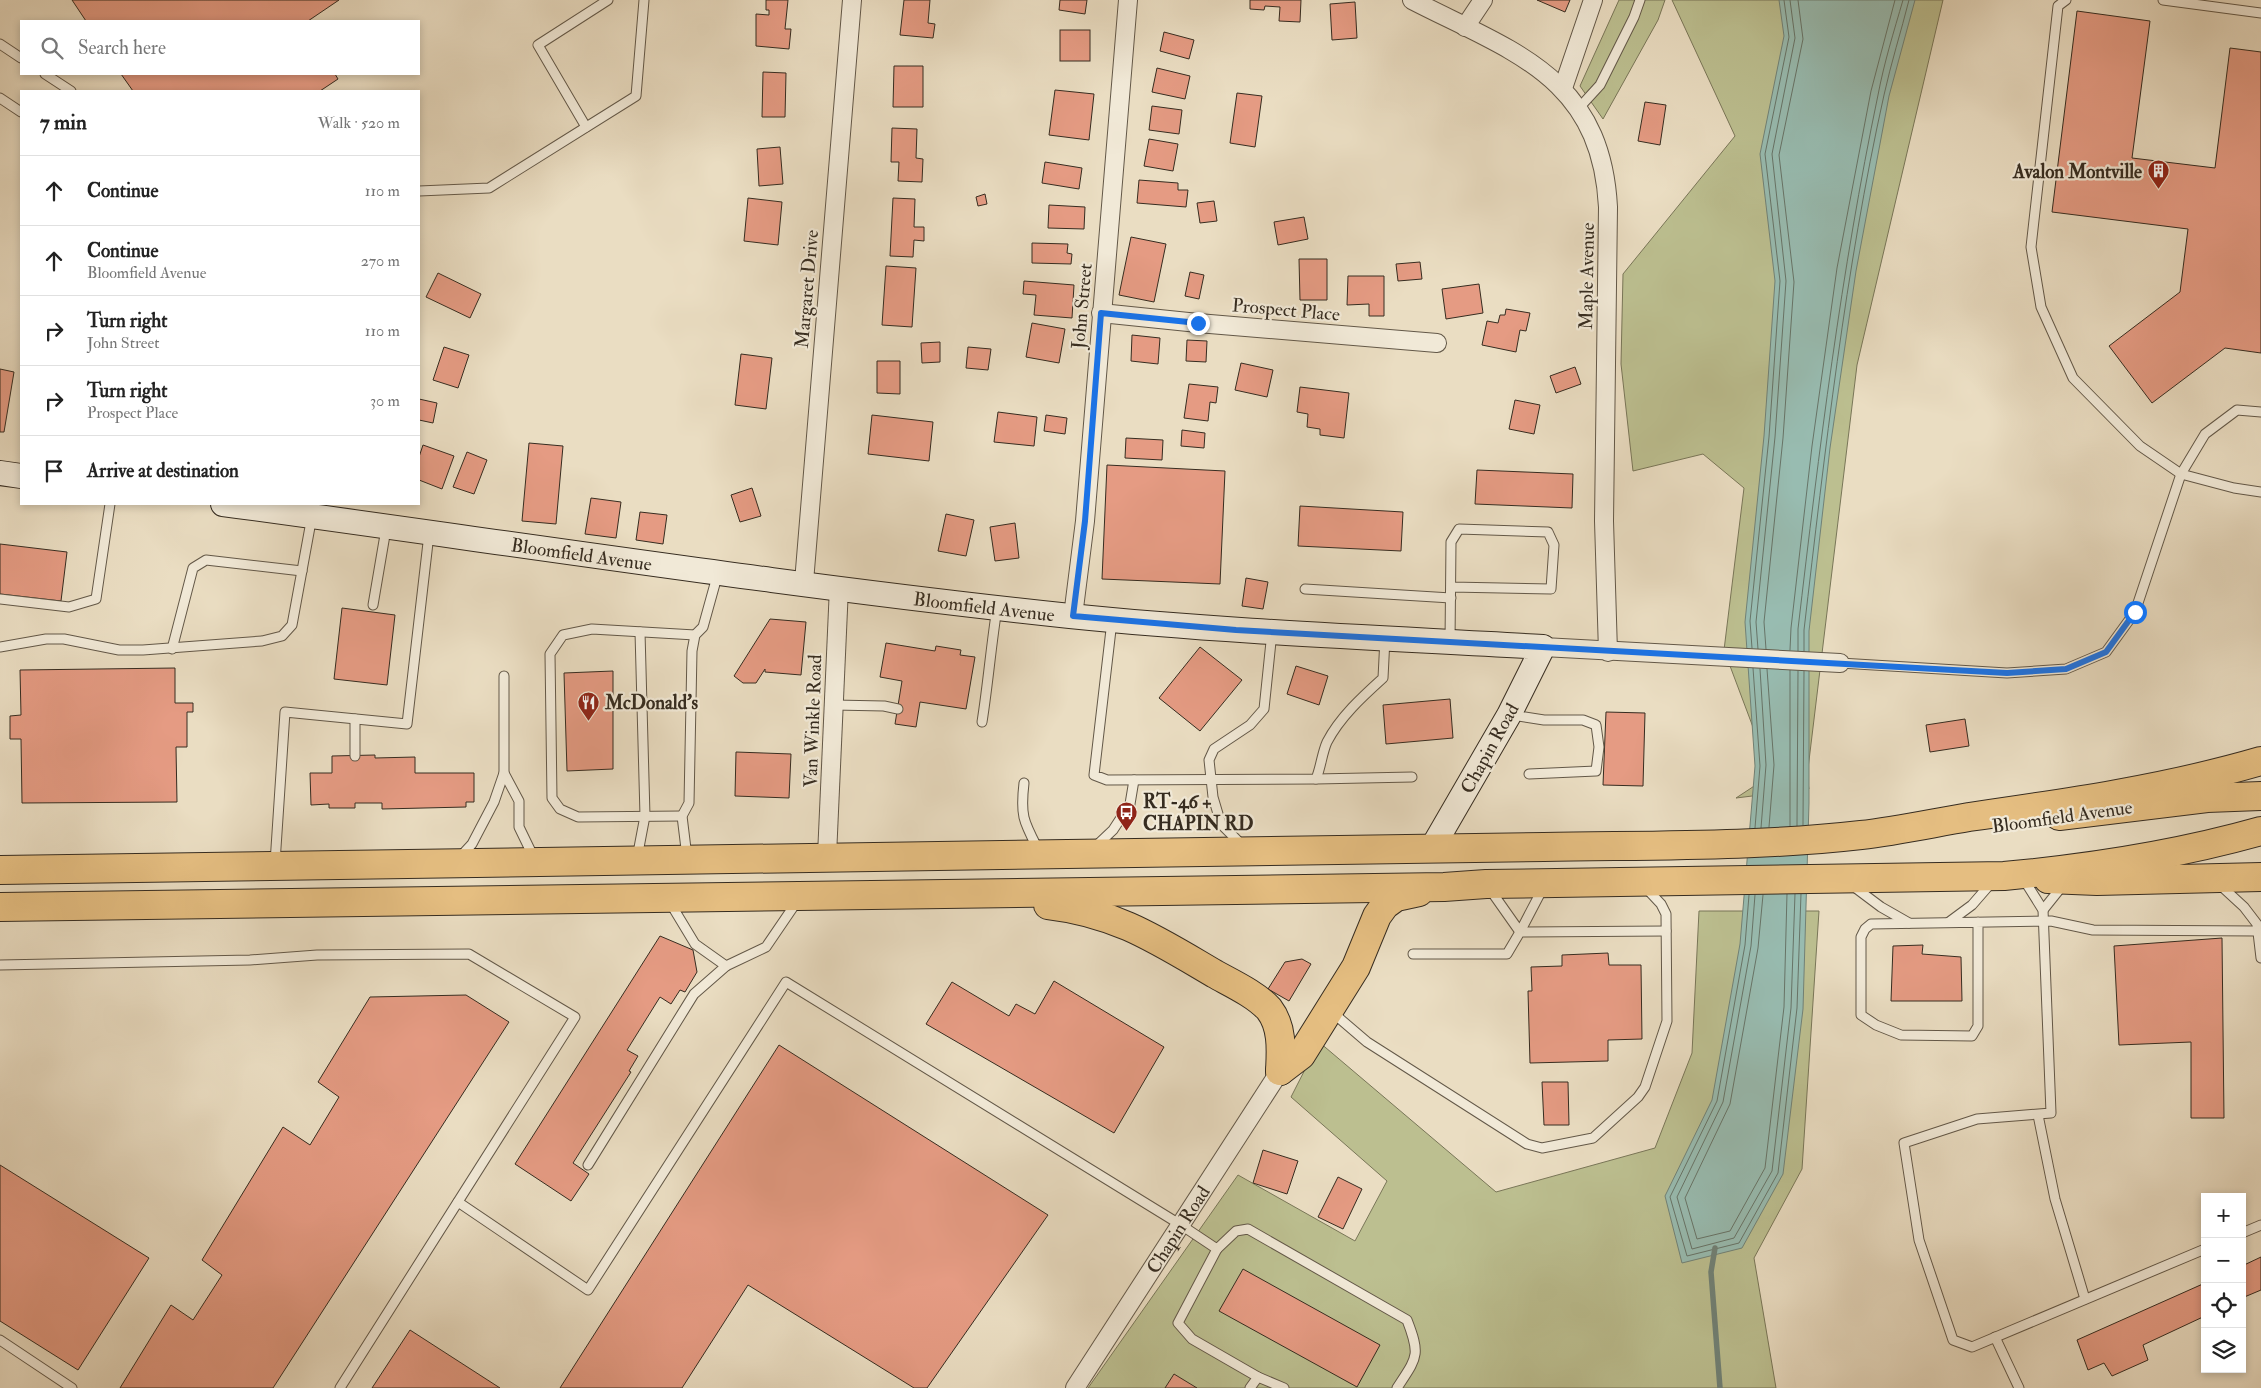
<!DOCTYPE html>
<meta charset="utf-8">
<style>
:root{--surface:#fff;--page:#f6f6f6;--text:#222;--muted:#767676;--line:#e0e0e0}
body{margin:0;font-family:"IM FELL Double Pica",serif;background:var(--page);color:var(--text)}
.controls{position:absolute;right:15px;bottom:15px;display:grid;overflow:hidden;border-radius:0px;box-shadow:0 2px 8px #0003}
.controls button{width:45px;height:45px;display:grid;place-items:center;padding:0;border:0;border-bottom:1px solid var(--line);background:var(--surface);color:var(--text);font:25px sans-serif}
.stop{position:absolute;width:15px;height:15px;margin:-11px;border:4px solid #1a73e8;border-radius:50%;background:#fff}
.stop.end{background:#1a73e8;border-color:#fff;box-shadow:0 1px 5px #0008}
.list{margin:0;padding:0;list-style:none}
h2{display:flex;justify-content:space-between;align-items:center;height:65px;margin:0;padding:0 20px;font-size:21px}
h2 small{font-size:16px;font-weight:400;color:var(--muted)}
.list li{display:grid;grid-template-columns:32px 1fr auto;gap:15px;align-items:center;box-sizing:border-box;height:70px;padding:0 20px;border-top:1px solid var(--line)}
.list b{display:block;font-size:19px;white-space:nowrap}
.list p{margin:0;font-size:16px;white-space:nowrap;color:var(--muted)}
.list em{font-size:16px;font-style:normal;color:var(--muted)}
.icon{flex:none;width:28px;height:28px;fill:none;stroke:currentColor;stroke-width:2;stroke-linecap:round;stroke-linejoin:round}
.map{position:relative;flex:none;width:2261px;height:1388px;overflow:hidden}
.search{position:absolute;background:var(--surface);box-shadow:0 2px 8px #0003;left:20px;top:20px;width:400px;height:55px;display:flex;align-items:center;gap:12px;box-sizing:border-box;padding:0 18px;border-radius:0px;color:var(--muted);font-size:19px}
.panel{position:absolute;background:var(--surface);box-shadow:0 2px 8px #0003;left:20px;top:90px;width:400px;height:415px;border-radius:0px}
.map>svg:first-child{display:block}
</style>
<div class="map">
<svg width="2261" height="1388" viewBox="0 0 2261 1388">
<rect width="100%" height="100%" fill="#eaddc2"/>
<filter id="stains"><feTurbulence type="fractalNoise" baseFrequency=".004" numOctaves="4"/><feColorMatrix values="0 0 0 0 .2 0 0 0 0 .09 0 0 0 0 .02 0 0 0 .5 -.17"/></filter>
<radialGradient id="worn" r=".72"><stop offset=".6" stop-color="#630" stop-opacity="0"/><stop offset="1" stop-color="#630" stop-opacity=".3"/></radialGradient>
<g fill="#bcbf90" stroke="#797658">
<polygon points="1619,0 1665,0 1658,20 1603,119 1580,86"/>
<polygon points="1672,0 1943,0 1857,365 1807,777 1809,789 1736,798 1771,775 1724,650 1744,488 1703,454 1633,471 1621,364 1623,274 1735,136"/>
<polygon points="1699,911 1819,911 1802,1169 1754,1258 1776,1388 1088,1388 1238,1175 1355,1241 1387,1181 1291,1097 1319,1042 1496,1192 1655,1148 1692,1053"/>
</g>
<polygon fill="#98bcb1" stroke="#718277" points="1779,0 1915,0 1889,96 1856,271 1830,448 1809,631 1809,803 1803,1009 1783,1174 1742,1248 1682,1263 1665,1196 1712,1100 1740,944 1755,766 1745,622 1764,436 1775,281 1760,154 1784,36"/>
<g fill="none" stroke-linecap="round" stroke-linejoin="round">
<g stroke="#677468" stroke-width="1">
<polyline points="1752,648 1750,621 1769,437 1780,281 1765,154 1789,37 1784,0"/>
<polyline points="1758,649 1756,622 1775,437 1786,281 1772,154 1795,38 1790,0"/>
<polyline points="1766,649 1764,622 1783,438 1794,282 1779,155 1803,39 1798,0"/>
<polyline points="1790,650 1791,628 1812,446 1837,268 1871,91 1895,0"/>
<path d="M1798 651V629C1819 450 1841 272 1878 95 1884 63 1894 31 1903 0"/>
<path d="M1804 651V630C1825 451 1845 271 1884 95 1891 63 1901 32 1909 0"/>
<polyline points="1753,668 1760,766 1755,828"/>
<polyline points="1760,669 1766,765 1761,828"/>
<polyline points="1767,669 1774,765 1769,827"/>
<polyline points="1803,825 1804,671"/>
<polyline points="1790,826 1790,670"/>
<polyline points="1797,826 1798,671"/>
<polyline points="1749,895 1745,945 1717,1101 1670,1197 1687,1256 1739,1243 1778,1173 1797,1008 1801,894"/>
<polyline points="1755,895 1751,946 1723,1102 1677,1197 1692,1249 1734,1238 1772,1171 1791,1008 1795,894"/>
<polyline points="1763,895 1758,948 1730,1104 1685,1198 1697,1239 1730,1231 1765,1168 1784,1007 1787,894"/>
</g>
<polyline stroke="#718277" stroke-width="5.5" points="1715,1248 1711,1272 1720,1388"/>
</g>
<g fill="#e59b83" stroke="#362c20">
<polygon points="72,0 339,0 308,21 86,21"/>
<polygon points="766,0 788,0 785,29 791,29 789,49 756,46 756,14 769,15 769,10 766,10"/>
<polygon points="904,0 930,0 928,23 935,24 933,38 900,35"/>
<polygon points="1060,0 1087,0 1085,14 1059,10"/>
<polygon points="1250,0 1301,0 1300,22 1279,21 1280,7 1265,6 1264,10 1250,9"/>
<polygon points="1537,0 1570,0 1565,12"/>
<polygon points="1355,2 1357,38 1332,40 1330,4"/>
<polygon points="2077,11 2150,21 2132,158 2215,168 2230,48 2261,52 2261,353 2225,348 2152,403 2109,346 2180,292 2188,229 2052,212"/>
<rect x="1060" y="30" width="30" height="31"/>
<polygon points="1164,32 1194,40 1189,59 1160,51"/>
<polygon points="894,66 923,66 923,107 893,107"/>
<polygon points="1157,68 1190,76 1185,99 1152,92"/>
<polygon points="763,72 786,73 785,117 762,117"/>
<polygon points="121,74 335,74 338,79 320,91 133,91"/>
<polygon points="1055,90 1094,94 1089,140 1049,135"/>
<polygon points="1237,93 1262,96 1255,147 1230,143"/>
<polygon points="1645,102 1666,105 1660,145 1638,141"/>
<polygon points="1152,106 1182,110 1179,134 1149,130"/>
<polygon points="892,128 917,129 916,158 923,159 922,182 898,181 899,162 891,162"/>
<polygon points="1149,139 1178,144 1173,171 1144,166"/>
<polygon points="780,147 783,184 759,186 757,149"/>
<polygon points="1045,162 1082,168 1079,189 1042,183"/>
<polygon points="1139,180 1178,183 1178,190 1188,190 1186,207 1137,203"/>
<polygon points="985,194 987,204 978,206 976,197"/>
<polygon points="748,198 782,202 778,245 744,241"/>
<polygon points="893,198 915,199 914,227 924,227 924,241 914,240 913,257 890,256"/>
<polygon points="1214,201 1217,221 1200,223 1197,203"/>
<polygon points="1049,205 1085,207 1084,229 1048,228"/>
<polygon points="1304,217 1308,239 1278,245 1274,222"/>
<polygon points="1131,237 1166,244 1154,302 1119,295"/>
<polygon points="1032,243 1068,244 1067,253 1072,254 1071,264 1032,263"/>
<polygon points="1299,259 1327,259 1327,300 1300,300"/>
<polygon points="1420,262 1422,279 1398,281 1396,264"/>
<polygon points="886,266 916,268 912,327 882,325"/>
<polygon points="1190,272 1204,275 1199,299 1185,296"/>
<polygon points="438,273 481,294 470,318 426,297"/>
<polygon points="1348,276 1384,276 1384,316 1369,316 1369,304 1347,305"/>
<polygon points="1024,281 1074,285 1072,318 1034,315 1036,295 1023,294"/>
<polygon points="1479,284 1483,313 1446,319 1442,289"/>
<polygon points="1506,309 1530,313 1526,331 1520,330 1516,352 1482,345 1487,321 1498,323 1500,315 1505,315"/>
<polygon points="1032,323 1065,329 1059,363 1026,357"/>
<polygon points="1132,335 1160,338 1158,364 1131,361"/>
<polygon points="1187,340 1207,341 1206,362 1186,361"/>
<polygon points="940,342 940,362 922,363 921,343"/>
<polygon points="444,347 469,355 458,388 433,380"/>
<polygon points="968,347 991,349 988,370 966,368"/>
<polygon points="741,354 772,358 766,409 735,405"/>
<polygon points="877,361 900,361 900,394 877,393"/>
<polygon points="1241,363 1273,370 1267,397 1235,390"/>
<polygon points="1575,367 1581,384 1556,393 1550,376"/>
<polygon points="0,369 14,372 4,432 0,432"/>
<polygon points="1189,384 1218,387 1216,403 1210,402 1208,421 1184,418"/>
<polygon points="1300,387 1349,393 1344,438 1320,435 1320,429 1307,427 1308,414 1297,412"/>
<polygon points="419,399 437,403 433,423 419,420"/>
<polygon points="1515,400 1540,405 1534,434 1509,429"/>
<polygon points="998,412 1037,417 1034,446 994,442"/>
<polygon points="872,415 933,422 929,461 868,454"/>
<polygon points="1046,415 1067,418 1065,434 1044,431"/>
<polygon points="1182,430 1205,433 1204,448 1181,446"/>
<polygon points="1126,438 1163,440 1162,460 1125,458"/>
<polygon points="529,443 563,446 556,524 522,521"/>
<polygon points="423,445 454,456 442,489 419,480 419,457"/>
<polygon points="467,452 487,460 474,494 453,487"/>
<polygon points="1107,465 1225,471 1220,584 1102,579"/>
<polygon points="1477,470 1573,474 1572,508 1475,504"/>
<polygon points="752,488 761,516 740,522 731,495"/>
<polygon points="591,498 621,502 616,538 585,534"/>
<polygon points="1300,506 1403,512 1401,551 1298,546"/>
<polygon points="640,512 667,515 663,544 636,540"/>
<polygon points="946,514 974,520 966,556 938,551"/>
<polygon points="1015,523 1019,558 995,561 990,527"/>
<polygon points="0,544 67,552 61,601 0,594"/>
<polygon points="1246,578 1268,582 1263,609 1242,606"/>
<polygon points="342,608 395,615 387,685 334,679"/>
<polygon points="770,619 806,622 801,675 765,672 765,669 756,683 743,683 734,676"/>
<polygon points="886,643 935,651 936,646 961,650 960,655 975,657 966,709 920,702 916,727 895,724 902,681 880,677"/>
<polygon points="1200,647 1242,680 1200,731 1159,698"/>
<polygon points="1296,666 1328,676 1319,705 1287,694"/>
<polygon points="175,668 175,703 193,703 193,712 187,712 187,747 176,747 177,802 22,803 21,739 10,739 10,716 21,715 20,670"/>
<polygon points="613,671 613,769 567,771 564,673"/>
<polygon points="1450,699 1453,738 1386,744 1383,705"/>
<polygon points="1606,712 1645,713 1643,786 1603,785"/>
<polygon points="1965,719 1969,746 1930,752 1926,725"/>
<polygon points="736,752 791,754 789,798 735,796"/>
<polygon points="375,755 375,758 415,757 415,773 474,773 474,802 466,802 466,807 382,809 382,803 355,803 355,808 329,808 329,804 311,805 310,773 332,773 332,756"/>
<polygon points="660,936 693,950 697,972 685,992 680,990 671,1004 660,997 627,1050 638,1056 629,1071 631,1072 573,1163 589,1174 571,1201 515,1164"/>
<polygon points="2222,938 2224,1118 2191,1118 2191,1042 2119,1045 2114,946"/>
<polygon points="1923,945 1922,954 1961,957 1962,1001 1891,1001 1893,946"/>
<polygon points="1608,953 1609,965 1641,965 1642,1039 1608,1040 1608,1061 1530,1063 1528,991 1532,991 1531,967 1562,966 1562,955"/>
<polygon points="1302,959 1311,964 1289,1001 1268,989 1285,962"/>
<polygon points="1054,981 1164,1047 1114,1133 926,1024 952,982 1009,1016 1016,1004 1035,1014"/>
<polygon points="466,995 509,1022 273,1388 120,1388 171,1305 193,1320 222,1275 202,1260 283,1127 310,1145 339,1097 318,1082 370,997"/>
<polygon points="779,1045 1048,1215 927,1388 914,1388 748,1285 682,1388 560,1388"/>
<polygon points="1542,1082 1568,1082 1569,1125 1544,1125"/>
<polygon points="1263,1150 1298,1161 1287,1194 1253,1183"/>
<polygon points="0,1165 149,1258 78,1370 0,1321"/>
<polygon points="1338,1177 1362,1189 1343,1229 1318,1217"/>
<polygon points="2261,1257 2261,1290 2242,1298 2242,1266"/>
<polygon points="1243,1269 1380,1345 1357,1387 1219,1311"/>
<polygon points="2205,1283 2205,1316 2143,1345 2148,1360 2112,1376 2104,1363 2088,1370 2077,1340"/>
<polygon points="410,1330 500,1388 372,1388"/>
<polygon points="1174,1374 1197,1388 1165,1388"/>
</g>
<g fill="none" stroke-linecap="round" stroke-linejoin="round">
<defs>
<g id="lane">
<polyline points="2066,0 2058,6 2031,247 2041,307 2073,378 2140,446 2181,474 2234,488 2261,492"/>
<polyline points="2163,0 2261,13"/>
<polyline points="0,44 21,58"/>
<polyline points="45,74 71,91"/>
<polyline points="0,98 21,112"/>
<polyline points="1578,109 1600,85 1634,17 1640,0"/>
<polyline points="586,127 538,45 608,0"/>
<polyline points="419,191 489,188 636,96 644,0"/>
<polyline points="1305,589 1451,598"/>
<polyline points="0,599 69,607 96,599 110,504"/>
<polyline points="373,605 386,529"/>
<path d="M1112 621 1094 775 1107 780 1316 779C1321 767 1322 753 1327 742 1340 717 1362 697 1383 678L1385 638"/>
<polyline points="1450,642 1451,542 1459,529 1548,532 1554,545 1551,589 1451,587"/>
<polyline points="0,647 46,639 64,639 119,650 143,650 262,641 282,636 292,625 312,516"/>
<polyline points="172,649 193,568 206,560 302,571"/>
<polyline points="1840,663 2007,673 2066,669 2106,652 2135,612 2181,474 2205,434 2237,410 2261,412"/>
<polyline points="834,705 884,706 898,709"/>
<polyline points="1512,715 1544,720 1583,720 1596,725 1599,747 1596,771 1529,774"/>
<polyline points="355,719 355,756"/>
<path d="M982 722C988 684 991 646 997 608"/>
<polyline points="504,773 519,801 519,827 534,858"/>
<polyline points="1316,779 1412,777"/>
<path d="M1024 783C1020 817 1024 822 1039 851"/>
<polyline points="682,816 578,817 560,809 552,798 550,654 563,635 592,629 695,635"/>
<polyline points="1242,845 1221,824 1213,797 1209,760 1214,749 1250,725 1264,709 1272,632"/>
<polyline points="1095,847 1113,830 1130,804 1134,780"/>
<polyline points="687,857 682,816 689,803 692,651 695,635 703,627 718,573"/>
<polyline points="459,858 472,844 494,802 504,773 504,676"/>
<polyline points="637,858 645,816 640,632"/>
<polyline points="275,863 285,712 407,724 429,534"/>
<polyline points="2023,878 2043,910 2051,1113 1977,1119 1904,1143 1919,1240 1953,1340 1972,1347 2205,1249"/>
<polyline points="2219,884 2244,907 2257,924 2261,958"/>
<polyline points="1853,886 1881,907 1909,923"/>
<polyline points="1489,888 1520,932 1544,886"/>
<polyline points="669,901 695,944 726,966 766,947 798,900"/>
<polyline points="2043,910 2063,885"/>
<polyline points="1949,922 1972,905 1992,882"/>
<polyline points="1978,922 1978,1026 1972,1036 1901,1035 1876,1025 1861,1015 1861,937 1865,929 1871,924 2051,921 2093,930 2257,931"/>
<polyline points="1413,954 1507,954 1520,932 1666,931"/>
<polyline points="0,965 250,960 317,955 469,954 575,1017 340,1388"/>
<polyline points="1332,1012 1367,1042 1527,1144 1542,1148 1593,1138 1638,1097 1645,1087 1667,1021 1666,914 1661,904 1645,887"/>
<polyline points="2038,1115 2055,1199 2085,1299"/>
<polyline points="588,1165 694,994 726,966"/>
<path d="M458 1202 588 1290 786 982 1181 1225 1217 1249 1236 1231 1248 1229 1407 1320C1421 1356 1417 1357 1397 1388"/>
<polyline points="2242,1233 2261,1225"/>
<polyline points="1217,1249 1178,1323 1192,1339 1258,1377"/>
<polyline points="1995,1337 2019,1388"/>
<polyline points="0,1340 72,1388"/>
<polyline points="1250,1388 1258,1377 1284,1388"/>
</g>
<g id="street">
<path d="M1412 0C1513 52 1601 76 1608 207L1604 521 1608 652"/>
<polyline points="1465,27 1483,0"/>
<polyline points="1563,88 1593,0"/>
<polyline points="1101,313 1198,323 1437,343"/>
<polyline points="804,582 852,0"/>
<polyline points="1073,616 1085,521 1128,0"/>
<polyline points="1543,647 1840,663"/>
<polyline points="827,856 839,587"/>
<path id="s1" d="M1075 1388 1280 1071"/>
</g>
<g id="secondary">
<polyline points="0,473 21,476"/>
<path id="s2" d="M223 504C505 542 787 586 1070 616 1228 632 1386 638 1543 647L1509 715 1432 848"/>
</g>
<g id="primary">
<polyline points="2059,816 2207,798 2261,796"/>
<polyline points="2048,879 2097,881 2261,877"/>
</g>
<g id="highway">
<path d="M0 870 1544 847C1649 845 1756 847 1861 835 1897 831 1933 823 1969 817 2067 803 2165 789 2261 761"/>
<path d="M1048 905C1117 913 1157 940 1215 974 1233 984 1255 994 1269 1009 1283 1027 1281 1051 1280 1071"/>
<path d="M0 907 1444 887 1486 884 2004 876C2092 868 2176 855 2261 831"/>
<polyline points="1280,1071 1301,1055 1356,967 1377,916 1385,905 1396,897 1419,892"/>
</g>
</defs>
<use href="#lane" stroke="#635848" stroke-width="11"/>
<use href="#street" stroke="#635848" stroke-width="20"/>
<use href="#secondary" stroke="#362c20" stroke-width="26"/>
<use href="#primary" stroke="#362c20" stroke-width="30"/>
<use href="#highway" stroke="#362c20" stroke-width="30"/>
<use href="#lane" stroke="#f1e9d7" stroke-width="9"/>
<use href="#street" stroke="#f1e9d7" stroke-width="18"/>
<use href="#secondary" stroke="#f1e9d7" stroke-width="24"/>
<use href="#primary" stroke="#e5be81" stroke-width="28"/>
<use href="#highway" stroke="#e5be81" stroke-width="28"/>
</g>
<g fill="none" stroke-linecap="round" stroke-linejoin="round">
<polyline stroke="#1a73e8" stroke-width="6" points="1198,323 1101,313 1085,521 1073,616 1236,630 2007,673 2066,669 2106,652 2135,612"/>
</g>
<defs>
<symbol id="building-pin" viewBox="-11 -11 22 30"><path d="M0 17L-7.5 6A9.5 9.5 0 1 1 7.5 6Z" fill="#8f2418" stroke="#f1e9d7"/><path d="M-4-6H4V6H1V3H-1V6H-4ZM-2.5-4.3h1.7v1.8h-1.7ZM.8-4.3h1.7v1.8H.8ZM-2.5-1h1.7V.8h-1.7ZM.8-1h1.7V.8H.8Z" fill="#fff"/></symbol>
<symbol id="restaurant-pin" viewBox="-11 -11 22 30"><path d="M0 17L-7.5 6A9.5 9.5 0 1 1 7.5 6Z" fill="#8f2418" stroke="#f1e9d7"/><path d="M-5-6h1v4h1v-4h1v4h1v-4h1v5L-1.5 .5V6h-2V.5L-5-1ZM5-6V6H3V1.5H1.5Q1.5-4 5-6Z" fill="#fff"/></symbol>
<symbol id="bus-pin" viewBox="-11 -11 22 30"><path d="M0 17L-7.5 6A9.5 9.5 0 1 1 7.5 6Z" fill="#8f2418" stroke="#f1e9d7"/><path d="M-5-6H5V4H4V6H2V4H-2V6H-4V4H-5ZM-3.5-4V0h7V-4ZM-3.5 1.2v1.5H-2V1.2ZM2 1.2v1.5H3.5V1.2Z" fill="#fff"/></symbol>
</defs>
<g fill-rule="evenodd">
<use href="#building-pin" x="2146" y="158" width="25" height="34"/>
<use href="#restaurant-pin" x="576" y="690" width="25" height="34"/>
<use href="#bus-pin" x="1114" y="800" width="25" height="34"/>
</g>
<g text-anchor="middle" stroke-width="4.5" stroke-linejoin="round" paint-order="stroke">
<g font-size="19" font-weight="bold" fill="#362c20" stroke="#f1e9d7" text-anchor="start">
<text x="2142" y="178" text-anchor="end">Avalon Montville</text>
<text x="605" y="709">McDonald's</text>
<text x="1143" y="808">RT-46 +<tspan x="1143" dy="22">CHAPIN RD</tspan></text>
</g>
<g font-size="19" fill="#362c20" stroke="#f1e9d7">
<text transform="translate(1586 276) rotate(-89)" y="7">Maple Avenue</text>
<text transform="translate(806 289) rotate(-85)" y="7">Margaret Drive</text>
<text transform="translate(1081 306) rotate(-85)" y="7">John Street</text>
<text transform="translate(1286 309) rotate(5)" y="7">Prospect Place</text>
<text dy="7" stroke="none"><textPath href="#s2" startOffset="362">Bloomfield Avenue</textPath></text>
<text dy="7" stroke="none"><textPath href="#s2" startOffset="768">Bloomfield Avenue</textPath></text>
<text transform="translate(812 721) rotate(-88)" y="7">Van Winkle Road</text>
<text transform="translate(1489 748) rotate(-61)" y="7">Chapin Road</text>
<text transform="translate(2062 816) rotate(-8)" y="7">Bloomfield Avenue</text>
<text dy="7" stroke="none"><textPath href="#s1" startOffset="189">Chapin Road</textPath></text>
</g>
</g>
<rect width="100%" height="100%" filter="url(#stains)"/>
<rect width="100%" height="100%" fill="url(#worn)"/>
</svg>
<div class="controls">
<button>+</button>
<button>−</button>
<button><svg class="icon" aria-label="locate" viewBox="0 0 24 24"><circle cx="12" cy="12" r="6"/><path d="M12 2v4M12 18v4M2 12h4M18 12h4"/></svg></button>
<button><svg class="icon" aria-label="layers" viewBox="0 0 24 24"><path d="M12 4l9 5-9 5-9-5zM3 14l9 5 9-5"/></svg></button>
</div>
<div class="stop" style="left:2135px;top:612px"></div>
<div class="stop end" style="left:1198px;top:323px"></div>
<div class="search"><svg class="icon" aria-label="search" viewBox="0 0 24 24"><circle cx="10" cy="10" r="6"/><path d="M15 15l6 6"/></svg>Search here</div>
<section class="panel">
<h2>7 min<small>Walk · 520 m</small></h2>
<ul class="list">
<li><svg class="icon" aria-label="ahead" viewBox="0 0 24 24"><path d="M12 20V5M6 11l6-6 6 6"/></svg><div><b>Continue</b></div><em>110 m</em></li>
<li><svg class="icon" aria-label="ahead" viewBox="0 0 24 24"><path d="M12 20V5M6 11l6-6 6 6"/></svg><div><b>Continue</b><p>Bloomfield Avenue</p></div><em>270 m</em></li>
<li><svg class="icon" aria-label="right" viewBox="0 0 24 24"><path d="M7 20v-9h11M14 6l5 5-5 5"/></svg><div><b>Turn right</b><p>John Street</p></div><em>110 m</em></li>
<li><svg class="icon" aria-label="right" viewBox="0 0 24 24"><path d="M7 20v-9h11M14 6l5 5-5 5"/></svg><div><b>Turn right</b><p>Prospect Place</p></div><em>30 m</em></li>
<li><svg class="icon" aria-label="arrive" viewBox="0 0 24 24"><path d="M6 21V4h12l-3 4 3 4H6"/></svg><div><b>Arrive at destination</b></div></li>
</ul>
</section>
</div>
